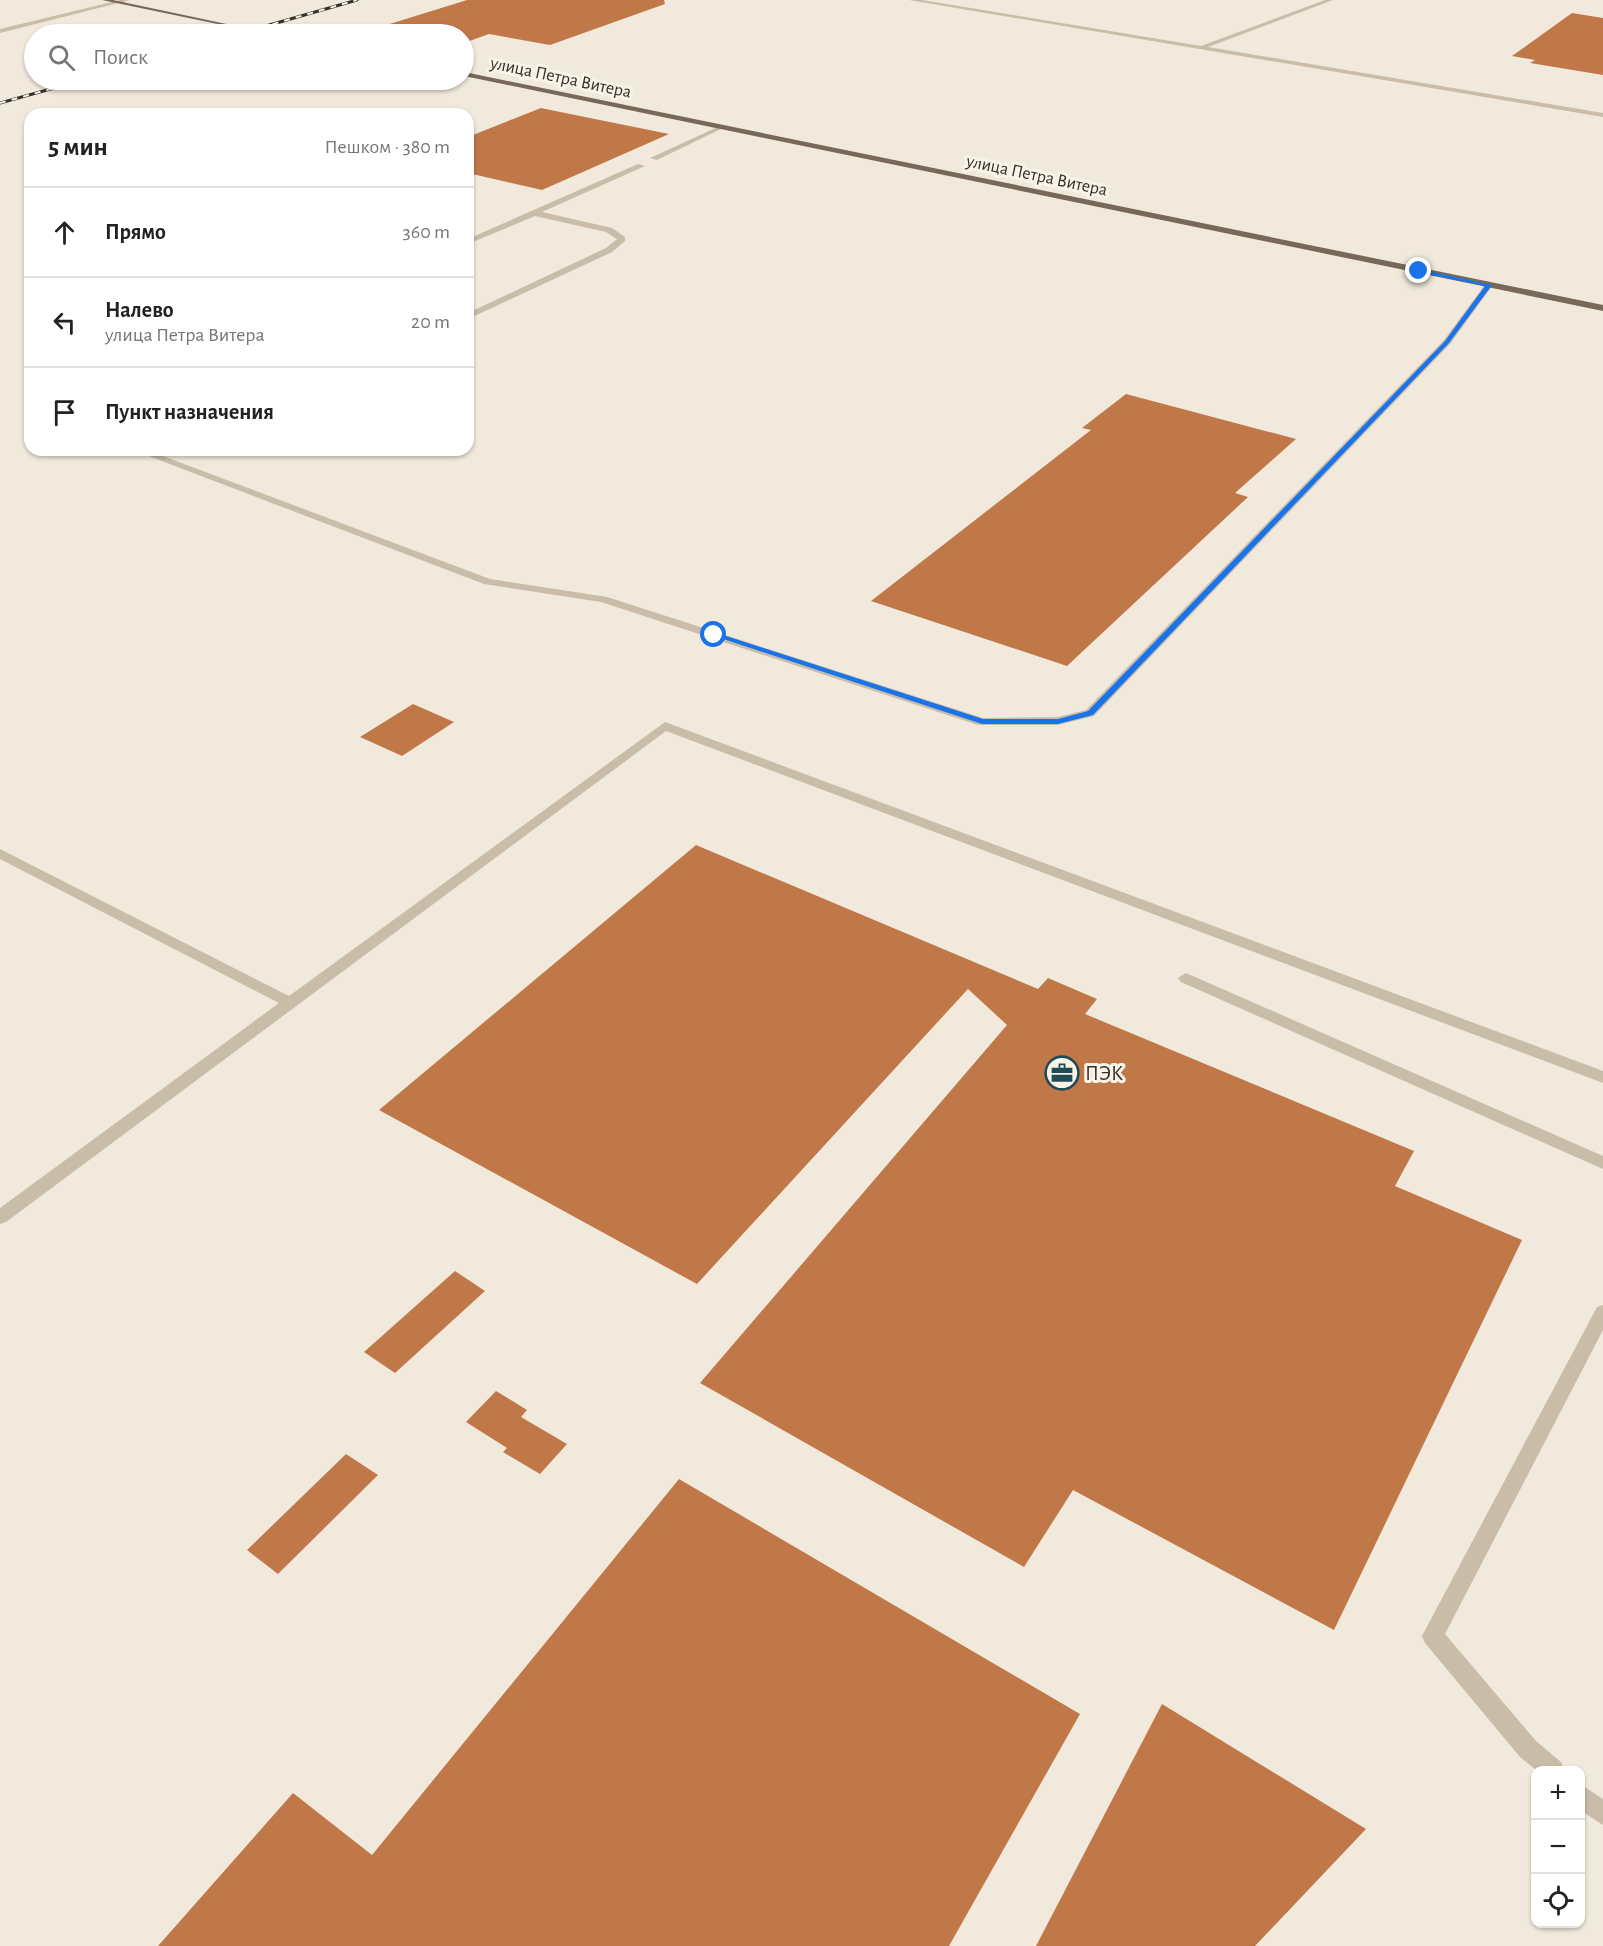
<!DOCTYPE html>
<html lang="ru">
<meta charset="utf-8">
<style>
:root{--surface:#fff;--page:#f6f6f6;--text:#222;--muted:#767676;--line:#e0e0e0}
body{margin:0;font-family:"Alegreya Sans",sans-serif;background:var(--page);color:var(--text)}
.controls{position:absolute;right:18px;bottom:18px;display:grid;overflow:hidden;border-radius:12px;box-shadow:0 2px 4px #0004}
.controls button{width:54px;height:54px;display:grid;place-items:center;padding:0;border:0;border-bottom:2px solid var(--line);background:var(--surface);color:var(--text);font:30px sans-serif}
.stop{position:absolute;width:18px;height:18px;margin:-14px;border:4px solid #1a73e8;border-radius:50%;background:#fff}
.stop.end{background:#1a73e8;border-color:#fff;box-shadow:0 2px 6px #0008}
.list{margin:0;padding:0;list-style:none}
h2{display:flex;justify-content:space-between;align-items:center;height:78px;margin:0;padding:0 24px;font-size:26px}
h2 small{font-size:20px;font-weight:400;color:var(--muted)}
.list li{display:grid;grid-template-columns:39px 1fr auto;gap:18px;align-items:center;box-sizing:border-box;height:90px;padding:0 24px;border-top:2px solid var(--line)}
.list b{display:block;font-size:22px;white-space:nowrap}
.list p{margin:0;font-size:20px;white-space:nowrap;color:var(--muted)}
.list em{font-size:20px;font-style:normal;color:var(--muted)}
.icon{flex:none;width:33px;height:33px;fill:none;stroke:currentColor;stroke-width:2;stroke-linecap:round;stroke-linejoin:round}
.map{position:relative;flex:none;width:1603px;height:1946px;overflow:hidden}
.search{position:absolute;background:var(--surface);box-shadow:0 2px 4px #0004;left:24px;top:24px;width:450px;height:66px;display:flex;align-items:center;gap:15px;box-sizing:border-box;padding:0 21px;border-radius:33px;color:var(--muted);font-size:22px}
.panel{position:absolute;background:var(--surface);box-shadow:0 2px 4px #0004;left:24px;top:108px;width:450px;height:348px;border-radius:18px}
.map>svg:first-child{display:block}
</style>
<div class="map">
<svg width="1603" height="1946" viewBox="0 0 1603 1946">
<rect width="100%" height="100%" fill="#f1eadc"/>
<g fill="#c17849">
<polygon points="467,0 664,0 665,4 550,45 489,34 464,43 464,34 382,34 380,27"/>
<polygon points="1572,13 1603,18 1603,75 1530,63 1535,60 1512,56"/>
<polygon points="541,108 580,116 669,134 542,190 468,173 468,137"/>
<polygon points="1126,394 1296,439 1235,493 1248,497 1067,666 871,601 1091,430 1082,428"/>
<polygon points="413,704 454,722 402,756 360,737"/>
<polygon points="696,845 1038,989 1048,978 1097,999 1085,1014 1414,1151 1395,1186 1522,1240 1334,1630 1073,1490 1024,1567 700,1383 1007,1025 968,989 697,1284 379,1110"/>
<polygon points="455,1271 485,1291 395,1373 364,1352"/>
<polygon points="496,1391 527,1410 521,1417 567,1444 540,1474 503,1452 507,1448 466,1422"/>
<polygon points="346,1454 378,1475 278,1574 247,1550"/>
<polygon points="679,1479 1080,1714 949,1946 158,1946 293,1793 372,1855"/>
<polygon points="1162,1704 1366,1829 1255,1946 1036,1946"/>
</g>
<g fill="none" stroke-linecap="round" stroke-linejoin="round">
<g stroke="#b4a692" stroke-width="1.5" stroke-dasharray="1.5 1.5" stroke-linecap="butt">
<polyline points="293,30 316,34"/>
<polyline points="435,80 446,82"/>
</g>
<g fill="#c9bca8" fill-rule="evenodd">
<polygon points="120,0 130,0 0,33 0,29"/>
<polygon points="909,0 922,0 1201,46 1325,0 1333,0 1208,47 1603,113 1603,117"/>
<polygon points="720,126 725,127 657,160 650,158"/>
<polygon points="638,164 645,166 542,212 612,228 625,237 625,241 612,252 468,319 468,313 606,248 617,239 606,232 535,216 468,244 468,239"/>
<polygon points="1486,283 1493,285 1450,344 1094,716 1058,725 978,725 601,602 484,584 133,450 147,450 490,579 607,597 983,718 1058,717 1086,710 1444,340"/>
<polygon points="665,722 1603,1071 1603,1083 666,731 6,1222 0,1224 0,1208 279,1003 0,859 0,849 289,996"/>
<polygon points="1186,973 1603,1156 1603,1169 1181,982 1178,978"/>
<polygon points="1603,1305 1603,1330 1445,1634 1536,1741 1561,1762 1564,1770 1536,1770 1520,1757 1425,1643 1422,1636 1597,1307"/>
<polygon points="1580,1784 1603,1799 1603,1825 1580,1810"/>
</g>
<g fill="#77685a" fill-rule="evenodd">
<polygon points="102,0 113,0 274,34 265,34"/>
<polygon points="464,72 1603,305 1603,311 464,76"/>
</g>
<defs>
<g id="rail">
<polyline points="238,34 357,0"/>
<polyline points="0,103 83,80"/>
</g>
</defs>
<use href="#rail" stroke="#362e28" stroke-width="3"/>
<use href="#rail" stroke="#f9f3e8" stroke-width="2" stroke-dasharray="6" stroke-linecap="butt"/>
</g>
<polygon fill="#1a73e8" points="1419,269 1492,285 1449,343 1093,715 1058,724 982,724 711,635 717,633 983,719 1058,719 1088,711 1445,341 1485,286 1417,272"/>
<defs>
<symbol id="office-ring" viewBox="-11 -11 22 22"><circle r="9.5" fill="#f9f3e8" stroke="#1f4a56" stroke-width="1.5"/><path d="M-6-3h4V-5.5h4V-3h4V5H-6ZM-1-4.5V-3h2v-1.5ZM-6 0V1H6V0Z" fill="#1f4a56"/></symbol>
</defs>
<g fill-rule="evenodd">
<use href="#office-ring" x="1043" y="1054" width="38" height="38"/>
</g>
<g text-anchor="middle" stroke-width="6" stroke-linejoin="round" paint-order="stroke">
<g font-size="18" fill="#362e28" stroke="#f9f3e8">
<text transform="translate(561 77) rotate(12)" y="6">улица Петра Витера</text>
<text transform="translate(1037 175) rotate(12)" y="6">улица Петра Витера</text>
</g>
<g font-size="21" fill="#362e28" stroke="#f9f3e8" text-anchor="start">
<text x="1085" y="1080">ПЭК</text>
</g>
</g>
</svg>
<div class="controls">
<button>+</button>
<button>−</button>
<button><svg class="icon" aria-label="locate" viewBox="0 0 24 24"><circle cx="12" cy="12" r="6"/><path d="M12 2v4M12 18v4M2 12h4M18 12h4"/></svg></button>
</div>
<div class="stop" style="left:714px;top:635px"></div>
<div class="stop end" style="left:1419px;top:271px"></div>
<div class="search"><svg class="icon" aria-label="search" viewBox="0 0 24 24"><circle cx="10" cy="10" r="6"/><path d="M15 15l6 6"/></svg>Поиск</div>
<section class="panel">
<h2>5 мин<small>Пешком · 380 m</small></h2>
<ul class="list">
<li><svg class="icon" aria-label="ahead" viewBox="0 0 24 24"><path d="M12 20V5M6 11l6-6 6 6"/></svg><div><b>Прямо</b></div><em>360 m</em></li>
<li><svg class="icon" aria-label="left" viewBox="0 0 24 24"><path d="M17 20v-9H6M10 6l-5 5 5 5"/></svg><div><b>Налево</b><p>улица Петра Витера</p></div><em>20 m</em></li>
<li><svg class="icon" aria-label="arrive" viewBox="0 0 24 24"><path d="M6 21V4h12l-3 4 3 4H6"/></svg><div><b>Пункт назначения</b></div></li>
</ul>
</section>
</div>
